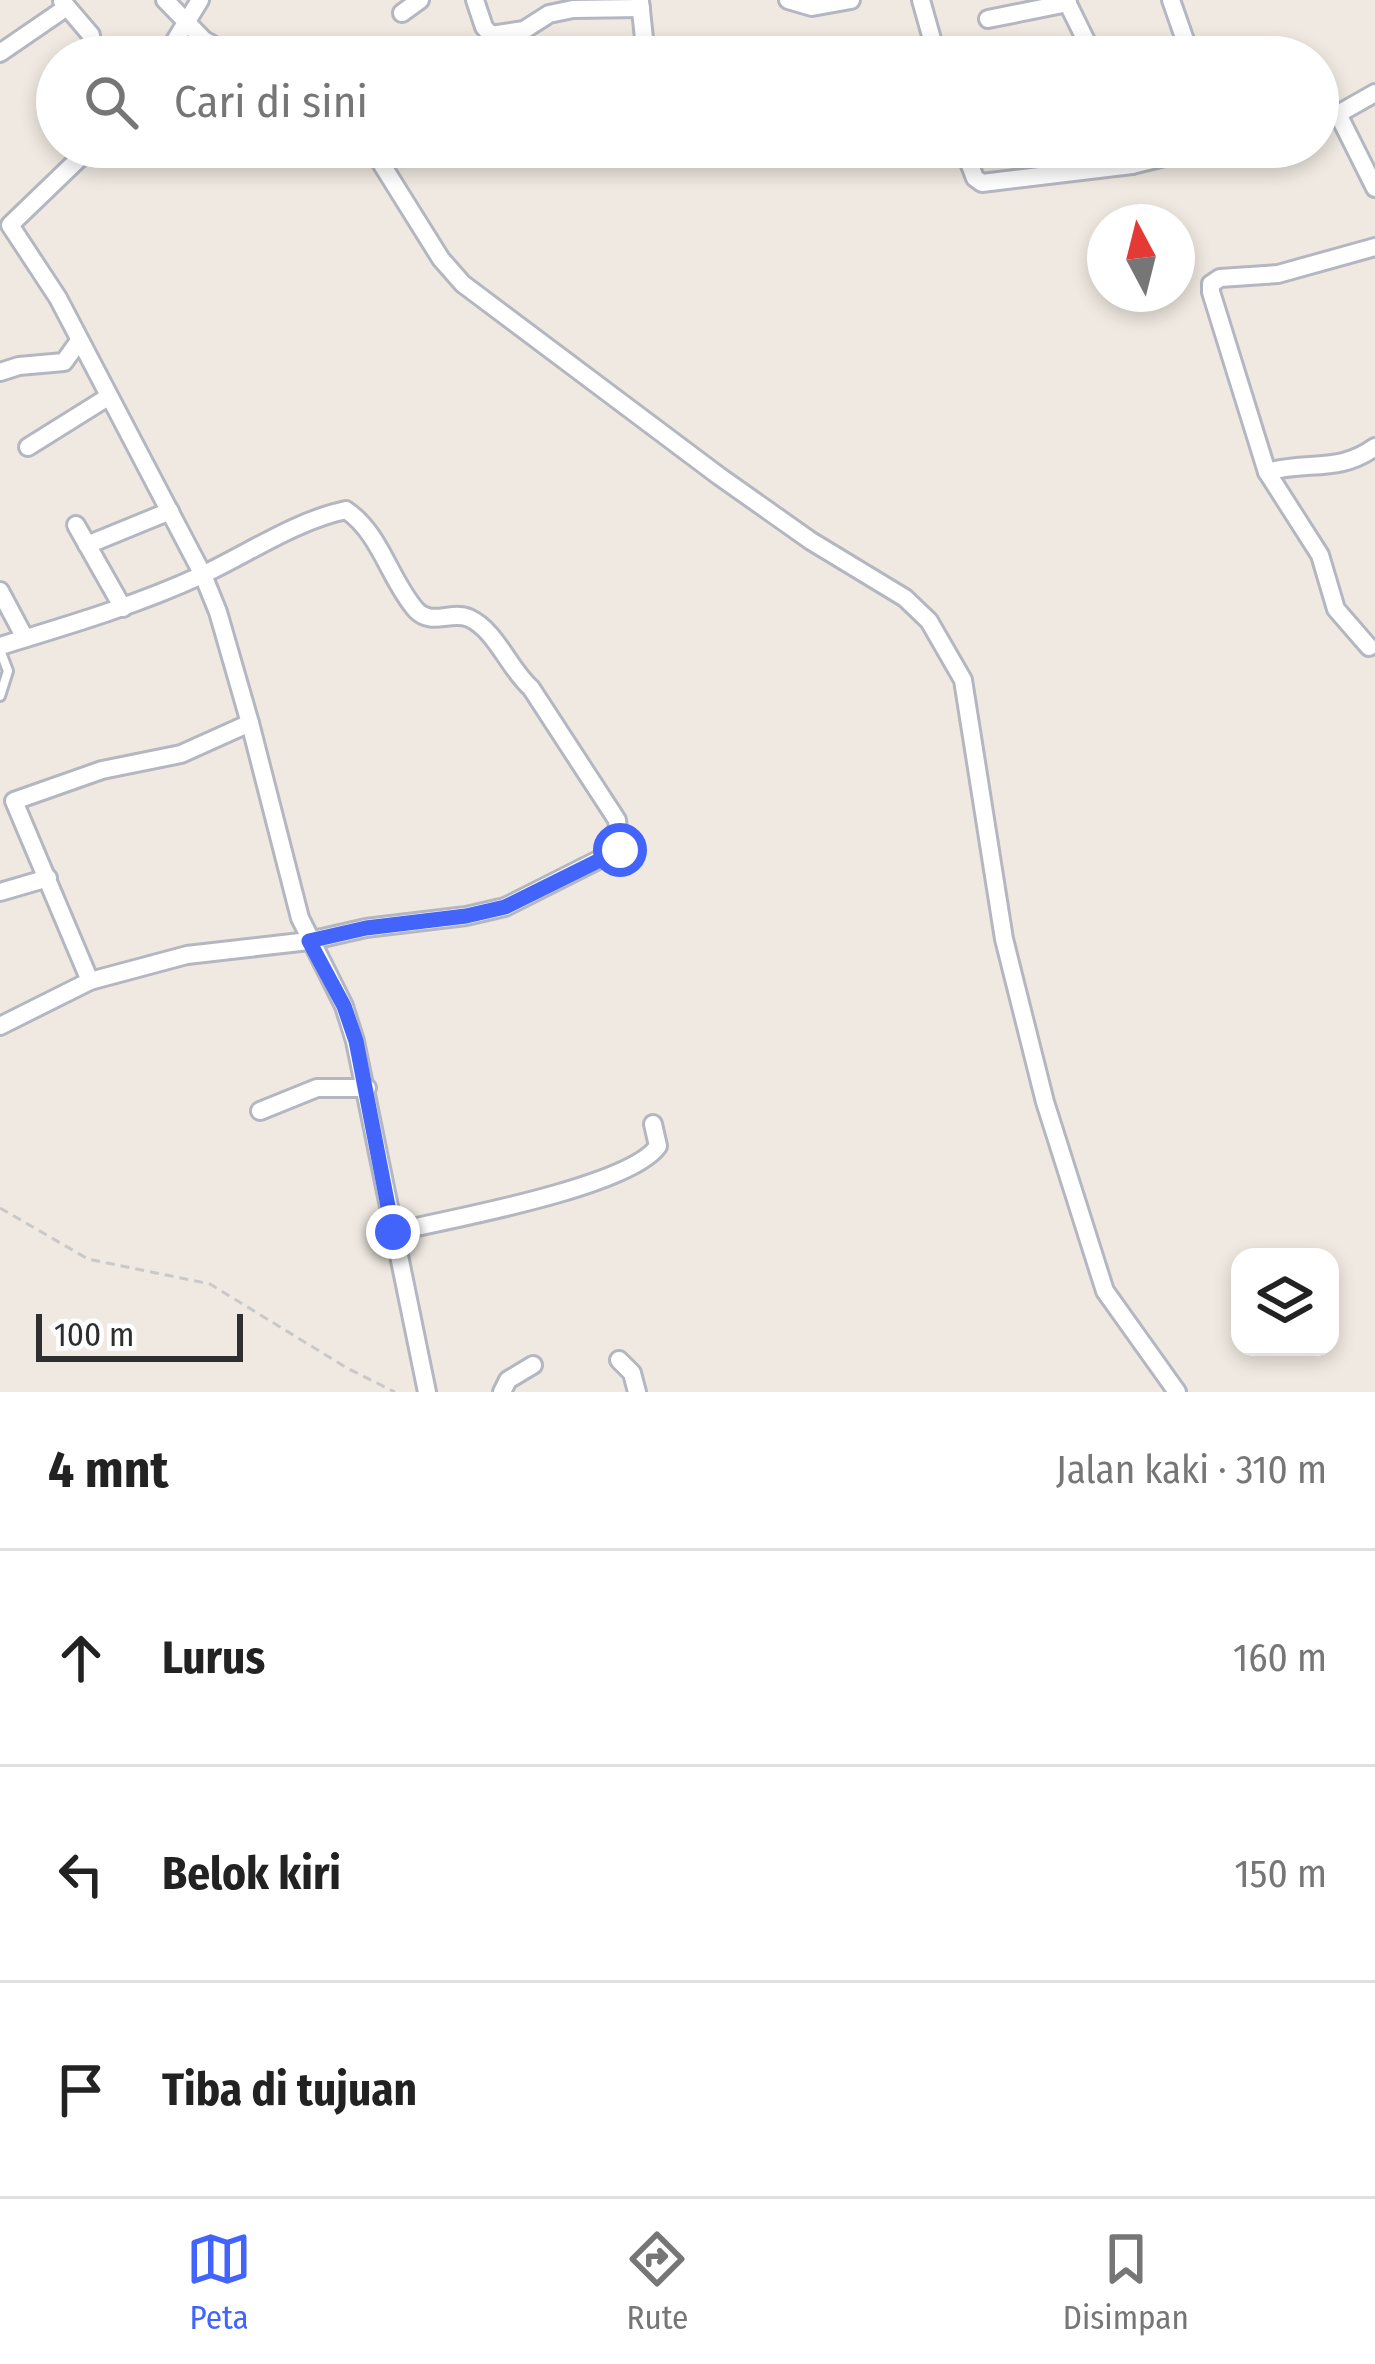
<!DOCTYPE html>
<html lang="id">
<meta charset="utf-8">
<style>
:root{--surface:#fff;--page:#f6f6f6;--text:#222;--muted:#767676;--line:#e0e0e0;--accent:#4264fb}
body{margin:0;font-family:"Fira Sans Condensed",sans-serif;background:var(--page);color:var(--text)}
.controls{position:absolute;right:36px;bottom:36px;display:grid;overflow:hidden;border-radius:24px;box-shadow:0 6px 18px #0003}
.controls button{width:108px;height:108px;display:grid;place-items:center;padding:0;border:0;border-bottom:3px solid var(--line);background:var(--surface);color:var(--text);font:60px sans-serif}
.compass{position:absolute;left:1087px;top:204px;width:108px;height:108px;border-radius:50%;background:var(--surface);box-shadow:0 6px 18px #0003;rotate:353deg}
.scale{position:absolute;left:36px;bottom:30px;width:207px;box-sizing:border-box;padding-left:12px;border:6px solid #2e2e2e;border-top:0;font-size:33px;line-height:42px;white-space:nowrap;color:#2e2e2e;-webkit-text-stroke:9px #fff;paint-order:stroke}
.stop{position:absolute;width:36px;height:36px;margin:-27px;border:9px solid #4264fb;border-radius:50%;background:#fff}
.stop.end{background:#4264fb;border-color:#fff;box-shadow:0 3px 12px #0008}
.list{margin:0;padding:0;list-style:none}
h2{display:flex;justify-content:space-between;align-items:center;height:156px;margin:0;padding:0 48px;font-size:51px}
h2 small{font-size:39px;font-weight:400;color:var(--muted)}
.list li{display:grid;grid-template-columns:78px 1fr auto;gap:36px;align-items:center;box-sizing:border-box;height:216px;padding:0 48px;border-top:3px solid var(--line)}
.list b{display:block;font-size:45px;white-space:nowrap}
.list em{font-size:39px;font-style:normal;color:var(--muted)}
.icon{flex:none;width:66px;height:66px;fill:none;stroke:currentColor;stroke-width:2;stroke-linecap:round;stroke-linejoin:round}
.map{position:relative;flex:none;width:1375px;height:1392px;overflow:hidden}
.search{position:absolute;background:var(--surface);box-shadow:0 6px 18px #0003;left:36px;right:36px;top:36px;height:132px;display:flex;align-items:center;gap:30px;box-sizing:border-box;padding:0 42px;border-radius:66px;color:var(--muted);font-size:45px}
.sheet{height:804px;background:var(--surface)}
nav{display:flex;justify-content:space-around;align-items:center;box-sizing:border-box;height:168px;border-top:3px solid var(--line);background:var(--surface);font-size:33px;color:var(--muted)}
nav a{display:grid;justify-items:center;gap:6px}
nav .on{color:var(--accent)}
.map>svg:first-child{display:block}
</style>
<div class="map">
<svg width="1375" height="1392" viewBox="0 0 1375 1392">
<rect width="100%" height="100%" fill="#efe9e1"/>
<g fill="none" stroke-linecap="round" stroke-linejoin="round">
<defs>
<g id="lane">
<polyline points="1148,57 1149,57"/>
<polyline points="0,650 8,671 0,696"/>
</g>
<g id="street">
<polyline points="165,0 204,40 234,57"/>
<polyline points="475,0 484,27 491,35 524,30 549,14 573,9 641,8"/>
<polyline points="788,0 812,7 851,0"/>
<polyline points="921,0 937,57"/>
<polyline points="1066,0 1094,57"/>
<polyline points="1171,0 1186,43 1195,57"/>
<polyline points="62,1 91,35"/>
<polyline points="640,1 646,57"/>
<polyline points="402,13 420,0"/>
<polyline points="988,19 1068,3"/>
<polyline points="0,53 67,7"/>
<polyline points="165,57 200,0"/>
<polyline points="1338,114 1375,93"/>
<polyline points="1318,118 1338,114 1375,188"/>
<polyline points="91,147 10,225 58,298 203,575 218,612 250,723 300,918 344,1006 355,1041 427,1392"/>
<polyline points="371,147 441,259 463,284 719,476 811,541 905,598 929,621 963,680 1004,939 1045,1102 1105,1291 1177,1392"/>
<polyline points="963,147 975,178 982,183 1132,165"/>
<polyline points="1126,147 1132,165 1205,147"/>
<path d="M1375 247 1278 274 1220 278 1211 284V292L1267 472C1307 460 1338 474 1375 447"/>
<polyline points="0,372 19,366 64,362 79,341"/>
<polyline points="28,447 108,397"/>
<polyline points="1267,472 1320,555 1336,609 1369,647"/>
<polyline points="76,525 123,608"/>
<polyline points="87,545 170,511"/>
<polyline points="0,591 25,638"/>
<path d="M0 646C69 625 137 605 202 575 249 553 295 521 346 510 381 534 389 579 416 610 432 627 451 610 469 618 496 630 509 669 531 688L617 820 620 849 505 907 466 916 366 928 309 941 187 955 90 981 14 801 102 770 181 754 250 723"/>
<polyline points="0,892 48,878"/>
<polyline points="0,1026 90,981"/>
<polyline points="260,1111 317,1088 367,1088"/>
<path d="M393 1232C446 1220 630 1187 658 1146L653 1124"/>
<polyline points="619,1360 632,1373 637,1392"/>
<polyline points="502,1392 508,1380 533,1365"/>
</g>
</defs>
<use href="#lane" stroke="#b4b7c1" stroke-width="14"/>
<use href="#street" stroke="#b4b7c1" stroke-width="22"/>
<polyline stroke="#c9c9c9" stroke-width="3" stroke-dasharray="9 6" stroke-linecap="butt" points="0,1208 88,1259 210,1284 347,1368 395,1392"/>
<use href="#lane" stroke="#fff" stroke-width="8"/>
<use href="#street" stroke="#fff" stroke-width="16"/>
</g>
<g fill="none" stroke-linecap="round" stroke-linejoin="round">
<polyline stroke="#4264fb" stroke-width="15" points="393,1232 356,1041 344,1006 309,941 366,928 466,916 505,907 620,850"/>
</g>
</svg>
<div class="controls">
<button><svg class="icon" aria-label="layers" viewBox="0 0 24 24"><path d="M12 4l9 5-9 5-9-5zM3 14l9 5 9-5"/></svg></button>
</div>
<svg class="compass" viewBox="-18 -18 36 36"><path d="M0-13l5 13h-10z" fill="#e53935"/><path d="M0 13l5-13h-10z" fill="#767676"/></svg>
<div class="scale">100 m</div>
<div class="stop" style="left:620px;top:850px"></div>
<div class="stop end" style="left:393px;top:1232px"></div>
<div class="search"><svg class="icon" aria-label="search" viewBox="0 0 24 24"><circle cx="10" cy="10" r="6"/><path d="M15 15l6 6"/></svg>Cari di sini</div>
</div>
<section class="sheet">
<h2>4 mnt<small>Jalan kaki · 310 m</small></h2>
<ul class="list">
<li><svg class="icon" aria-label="ahead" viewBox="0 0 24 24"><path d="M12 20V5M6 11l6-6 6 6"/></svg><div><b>Lurus</b></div><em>160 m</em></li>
<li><svg class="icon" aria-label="left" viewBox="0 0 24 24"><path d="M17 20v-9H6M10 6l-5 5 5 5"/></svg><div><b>Belok kiri</b></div><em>150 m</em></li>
<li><svg class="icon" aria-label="arrive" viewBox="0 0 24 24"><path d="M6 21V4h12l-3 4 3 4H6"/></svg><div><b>Tiba di tujuan</b></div></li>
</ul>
</section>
<nav>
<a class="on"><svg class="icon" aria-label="map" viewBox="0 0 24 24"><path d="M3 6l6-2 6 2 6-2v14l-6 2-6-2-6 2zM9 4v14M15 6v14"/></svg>Peta</a>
<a><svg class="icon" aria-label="directions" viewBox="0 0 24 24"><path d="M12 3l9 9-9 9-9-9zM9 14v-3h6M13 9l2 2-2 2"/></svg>Rute</a>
<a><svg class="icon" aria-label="saved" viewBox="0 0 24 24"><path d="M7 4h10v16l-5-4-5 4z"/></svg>Disimpan</a>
</nav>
